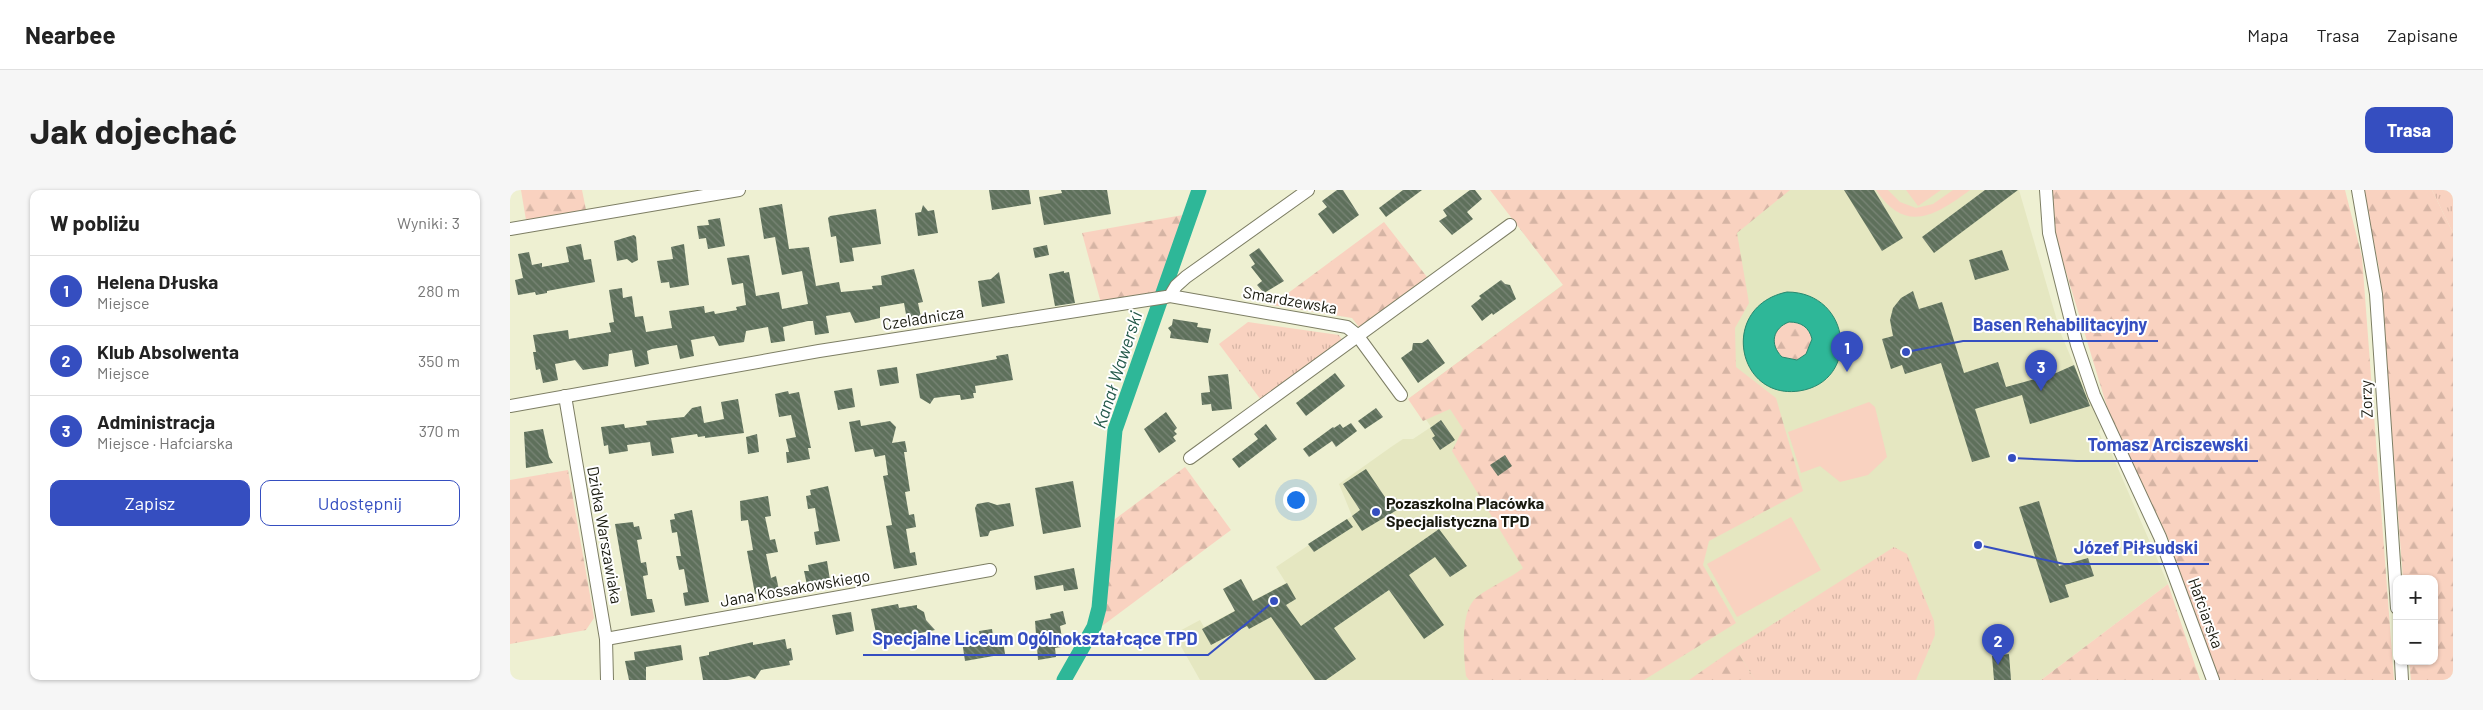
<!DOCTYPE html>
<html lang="pl">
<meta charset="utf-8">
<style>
:root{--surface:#fff;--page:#f6f6f6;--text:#222;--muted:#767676;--line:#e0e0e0;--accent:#354ec0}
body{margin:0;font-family:Barlow,sans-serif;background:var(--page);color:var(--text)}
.controls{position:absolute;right:15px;bottom:15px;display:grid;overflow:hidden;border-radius:10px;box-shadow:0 1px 4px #0004}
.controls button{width:45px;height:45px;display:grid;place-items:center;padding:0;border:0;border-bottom:1px solid var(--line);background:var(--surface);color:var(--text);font:25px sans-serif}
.you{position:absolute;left:785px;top:309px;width:18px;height:18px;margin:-12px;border:4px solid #fff;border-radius:50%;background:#1a73e8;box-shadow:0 0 0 8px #1a73e833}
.badge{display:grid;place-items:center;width:32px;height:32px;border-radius:50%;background:var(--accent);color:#fff;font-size:16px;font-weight:700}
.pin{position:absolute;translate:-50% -41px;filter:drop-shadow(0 1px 2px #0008)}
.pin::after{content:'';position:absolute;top:26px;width:18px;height:15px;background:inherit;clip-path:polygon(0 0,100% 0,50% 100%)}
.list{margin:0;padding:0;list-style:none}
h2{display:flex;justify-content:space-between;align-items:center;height:65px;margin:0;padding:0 20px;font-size:21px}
h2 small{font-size:16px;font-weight:400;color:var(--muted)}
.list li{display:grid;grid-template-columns:32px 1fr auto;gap:15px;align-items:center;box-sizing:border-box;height:70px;padding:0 20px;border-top:1px solid var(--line)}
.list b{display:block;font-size:19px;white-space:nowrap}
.list p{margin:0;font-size:16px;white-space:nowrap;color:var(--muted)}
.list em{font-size:16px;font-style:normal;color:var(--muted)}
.actions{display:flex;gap:10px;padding:15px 20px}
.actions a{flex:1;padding:11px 0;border:1px solid var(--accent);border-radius:10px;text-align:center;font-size:18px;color:var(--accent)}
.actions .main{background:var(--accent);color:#fff}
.map{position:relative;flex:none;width:1943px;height:490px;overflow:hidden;border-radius:10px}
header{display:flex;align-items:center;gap:30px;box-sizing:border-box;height:70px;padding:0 25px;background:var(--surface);border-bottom:1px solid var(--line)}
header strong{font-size:24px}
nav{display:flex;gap:28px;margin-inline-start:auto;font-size:18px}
.intro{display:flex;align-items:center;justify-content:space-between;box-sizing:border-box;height:120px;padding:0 30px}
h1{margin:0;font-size:35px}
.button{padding:12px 22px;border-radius:10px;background:var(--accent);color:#fff;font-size:18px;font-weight:700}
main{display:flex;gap:30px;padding:0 30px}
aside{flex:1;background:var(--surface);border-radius:10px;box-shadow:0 1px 4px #0004}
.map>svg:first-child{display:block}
</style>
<header>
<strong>Nearbee</strong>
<nav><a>Mapa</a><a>Trasa</a><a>Zapisane</a></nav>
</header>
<div class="intro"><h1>Jak dojechać</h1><a class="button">Trasa</a></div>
<main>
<aside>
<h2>W pobliżu<small>Wyniki: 3</small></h2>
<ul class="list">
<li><span class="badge">1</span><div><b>Helena Dłuska</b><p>Miejsce</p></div><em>280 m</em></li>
<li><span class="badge">2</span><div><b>Klub Absolwenta</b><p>Miejsce</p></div><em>350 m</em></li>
<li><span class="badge">3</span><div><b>Administracja</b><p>Miejsce · Hafciarska</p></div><em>370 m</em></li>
</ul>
<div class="actions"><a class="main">Zapisz</a><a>Udostępnij</a></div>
</aside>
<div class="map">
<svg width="1943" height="490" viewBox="0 0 1943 490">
<defs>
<pattern id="grass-tufts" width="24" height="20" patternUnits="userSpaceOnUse" patternTransform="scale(1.25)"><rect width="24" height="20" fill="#f9d2c0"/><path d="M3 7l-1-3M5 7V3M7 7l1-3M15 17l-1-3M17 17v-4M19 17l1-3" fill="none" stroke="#d5b4a4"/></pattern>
<pattern id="forest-firs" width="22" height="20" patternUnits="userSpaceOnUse" patternTransform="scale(1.25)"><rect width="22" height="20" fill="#f9d2c0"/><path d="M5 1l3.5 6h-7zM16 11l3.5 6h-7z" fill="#d5b4a4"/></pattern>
<pattern id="building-back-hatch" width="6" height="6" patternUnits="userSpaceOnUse" patternTransform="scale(1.25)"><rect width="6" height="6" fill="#5e705b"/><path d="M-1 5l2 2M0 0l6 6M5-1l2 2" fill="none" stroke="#7a8677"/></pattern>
</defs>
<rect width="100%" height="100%" fill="#eef0d2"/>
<polygon fill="#e5e7c1" points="1181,0 1509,0 1551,144 1591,238 1589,242 1593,252 1597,253 1658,394 1531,490 690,490 664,444 690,430 694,437 728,419 723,409 719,411 713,399 731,389 738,401 735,403 740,412 776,393 766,377 842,326 829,294 881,257 893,249 903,249 921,237 901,207"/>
<g fill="url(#grass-tufts)">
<polygon points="683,0 693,0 664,84 651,93 673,25"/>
<polygon points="1922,0 1943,0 1943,43"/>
<polygon points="643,115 654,117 610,245 603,321 591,330 601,235"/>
<polygon points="738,132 829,145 832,150 751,210 709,154"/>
<polygon points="1384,357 1397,364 1424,431 1425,445 1406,490 1245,490 1225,458"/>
<polygon points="592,436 562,490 549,490 566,464 576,439"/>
</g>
<g fill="url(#forest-firs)">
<polygon points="11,0 72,0 76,20 16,30"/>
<path d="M980 0H1280L1227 43 1239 113 1225 138 1226 177 1266 208 1293 301 1199 351 1193 375 1226 433 1134 490H959L956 486C954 467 949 421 967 407 981 396 999 389 1013 378L942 261 953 239 940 219 913 231 898 209 1053 95Z"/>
<polygon points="1536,0 1835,0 1852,67 1884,490 1708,490 1658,348 1601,230 1543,39"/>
<polygon points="1853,0 1922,0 1943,43 1943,490 1901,490 1899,471 1924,471 1924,389 1893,389 1869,78"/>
<polygon points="673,25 648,102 591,113 572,43"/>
<polygon points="874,32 917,87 849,137 842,128 762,115"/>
<circle cx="1283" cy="151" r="19"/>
<polygon points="675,277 721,340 592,436 576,439 581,425 589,341"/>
<polygon points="58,280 84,428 76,440 0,454 0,290"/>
<polygon points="1658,394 1690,490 1531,490"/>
<polygon points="1225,458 1245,490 1179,490"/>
</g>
<g fill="#f9d2c0">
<path d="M1366 0H1378L1390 12 1406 18 1423 14 1443 0H1460C1426 25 1396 45 1366 0Z"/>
<polygon points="1396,0 1431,0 1408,16"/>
<polygon points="1359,212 1365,217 1377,267 1358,285 1330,292 1310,276 1291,283 1278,242"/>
<polygon points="1281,327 1311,380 1227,427 1197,374"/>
</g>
<path fill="#2eb798" stroke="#28886f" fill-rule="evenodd" d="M1277 102C1342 102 1351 192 1289 201 1226 210 1209 116 1277 102ZM1279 132C1291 132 1299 137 1302 149L1296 164 1287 170 1272 167C1259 154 1263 138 1279 132Z"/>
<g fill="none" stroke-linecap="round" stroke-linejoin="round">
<polyline stroke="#2eb798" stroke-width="15" points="554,490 584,437 589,418 605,240 689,0"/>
</g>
<g fill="url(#building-back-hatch)">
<polygon points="479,0 519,0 521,14 482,20"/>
<polygon points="551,0 597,0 601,24 534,35 529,7 552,3"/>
<polygon points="827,0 833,0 849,25 823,44 808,24 817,17 812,11"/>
<polygon points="893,0 912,0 876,27 869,18"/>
<polygon points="960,0 965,0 972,9 957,22 963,29 942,45 929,31 937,26 933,20"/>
<polygon points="1334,0 1364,0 1393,48 1372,61"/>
<polygon points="1475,0 1508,0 1424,63 1412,47"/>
<polygon points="272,14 279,59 299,57 306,96 329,92 331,102 363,99 362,96 372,95 371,86 404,79 413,112 408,113 411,127 397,130 394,113 370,117 370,128 357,131 345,133 340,122 316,126 319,143 305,145 303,131 298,131 273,137 275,151 261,153 258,137 236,141 234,152 221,154 209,156 204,146 181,150 184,166 170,169 167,155 142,159 137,161 139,174 125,177 122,160 99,164 98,176 73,180 65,170 45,174 48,190 33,193 30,179 26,180 23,162 26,162 23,145 58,140 59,149 101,142 99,133 104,132 99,100 112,98 113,108 122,106 125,127 133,126 136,142 162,138 159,121 194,116 195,123 204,121 205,124 227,120 226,117 236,115 233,93 222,95 217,68 239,65 246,106 269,102 272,119 298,114 292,81 272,85 265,47 254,49 249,18"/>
<polygon points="413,15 418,21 424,20 428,43 408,46 405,23 411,22"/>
<polygon points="366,19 371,54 342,58 344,71 330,73 326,46 321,47 318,28 320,26"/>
<polygon points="210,28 215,56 198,59 196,48 189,49 187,36 199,35 198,30"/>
<polygon points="124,45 126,47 128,70 122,73 117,69 107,71 104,51"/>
<polygon points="71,54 74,70 81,69 85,92 37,101 37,103 26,105 25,102 8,105 5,90 13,88 8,64 19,62 22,75 32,73 32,77 59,72 56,57"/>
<polygon points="174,54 179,95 160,98 159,92 151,93 147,71 163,69 161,57"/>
<polygon points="537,55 539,65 525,68 523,58"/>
<polygon points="749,58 774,91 754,103 747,95 752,91 741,77 745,74 739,65"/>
<polygon points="1492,60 1499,80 1465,90 1459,70"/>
<polygon points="554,81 554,83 559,82 565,113 545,116 539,84"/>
<polygon points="489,82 495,113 472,117 468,91 481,89"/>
<polygon points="991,90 995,94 1000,95 1006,109 983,125 982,123 972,131 961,116 971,108 969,106"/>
<polygon points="1403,101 1409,119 1432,112 1454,183 1488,172 1496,197 1546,183 1564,175 1580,216 1520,234 1512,205 1465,219 1480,267 1462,272 1431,173 1395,184 1392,175 1381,179 1372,149 1383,146 1380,130 1383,118 1391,108"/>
<polygon points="663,129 688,133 687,137 701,139 698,153 660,148 661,142 658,138 662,135"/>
<polygon points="918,149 935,173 908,193 891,168 902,160 903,153 912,153"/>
<polygon points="498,164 503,190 465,196 466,203 463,203 464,208 451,210 450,205 447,205 424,208 420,214 410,208 406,184 487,169 486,166"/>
<polygon points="387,177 389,193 370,196 367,180"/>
<polygon points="825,183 835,196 796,226 786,213"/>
<polygon points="718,184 722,219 702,221 701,214 692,215 691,203 700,202 698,186"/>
<polygon points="342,198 345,217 328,220 324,201"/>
<polygon points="278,201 279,204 289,202 301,258 298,258 300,269 277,273 276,262 279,262 276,249 286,247 281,225 269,227 265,204"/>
<polygon points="228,209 234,243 195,248 195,246 188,247 187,244 161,248 164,263 142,266 140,252 117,255 118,261 99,264 98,255 94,256 91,237 114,234 115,238 137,235 136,231 174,227 182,218 191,216 194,233 214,229 211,212"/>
<polygon points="866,218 873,227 855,239 848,231"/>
<polygon points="656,222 667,238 664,241 667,244 663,247 666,251 649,263 634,239"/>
<polygon points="350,230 351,236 380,231 386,237 382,253 395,251 397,262 394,262 400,301 395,302 399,325 404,324 406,337 396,339 400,363 405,362 407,375 384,379 376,336 382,335 373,286 378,285 375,265 365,267 363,259 345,262 339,232"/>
<polygon points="931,230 945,250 930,260 922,248 925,246 920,238"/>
<polygon points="841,233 847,241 826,257 822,251 799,267 793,259 823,237 824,238 830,234 833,238"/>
<polygon points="756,234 767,249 729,278 722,269 748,249 744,244"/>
<polygon points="33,239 39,267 43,273 16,278 14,242"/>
<polygon points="247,244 249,262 238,264 236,247"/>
<polygon points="995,265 1002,276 988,286 980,275"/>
<polygon points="856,279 879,313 886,308 892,317 852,341 842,326 850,320 833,294"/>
<polygon points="563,291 571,337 533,344 525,298"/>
<polygon points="318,296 330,351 306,355 304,342 309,341 305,318 298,319 296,306 301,305 300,300"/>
<polygon points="258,306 261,326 255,327 260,350 265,349 268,362 256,364 261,388 266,386 269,400 245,404 237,361 243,360 238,330 231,331 230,311"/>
<polygon points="1529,311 1549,376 1578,368 1584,386 1555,395 1559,407 1540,413 1509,317"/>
<polygon points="478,312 487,315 500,313 504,336 480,341 478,346 470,347 465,318 467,314"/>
<polygon points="182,320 199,412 175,416 173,403 178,402 174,379 169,380 166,366 171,366 167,342 162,343 160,330 165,329 164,324"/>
<polygon points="837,329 843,337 804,362 798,354"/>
<polygon points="123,332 124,337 129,336 132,349 127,350 131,373 136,372 138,385 133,386 137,409 142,409 145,422 121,426 105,334"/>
<polygon points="929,339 957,376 940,387 925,367 899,385 934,435 914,449 879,400 824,438 846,469 816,490 805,490 761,427 739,439 737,436 701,455 692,439 725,421 713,399 731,389 743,411 777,393 786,409 776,415 791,436"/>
<polygon points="317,371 320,390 297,395 294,381 299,381 298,375"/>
<polygon points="564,378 568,399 554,401 553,395 526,400 524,386"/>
<polygon points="388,414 389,418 407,415 407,418 414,422 416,430 425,440 380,449 371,442 366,443 361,419"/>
<polygon points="553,421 556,434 550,436 553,454 551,457 545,458 546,467 528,470 525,431 541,428 540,424"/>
<polygon points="341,422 344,441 326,445 322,425"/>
<polygon points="482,439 483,446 492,444 495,464 455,471 452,451 470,448 469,441"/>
<polygon points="275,449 277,459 281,458 283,470 279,471 280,475 251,480 245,489 239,486 218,490 193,490 189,467 199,465 199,462 243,452 243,455"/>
<polygon points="171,455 173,470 136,477 136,490 119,490 115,471 125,470 124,462"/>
<polygon points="1499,464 1501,490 1484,490 1482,466"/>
</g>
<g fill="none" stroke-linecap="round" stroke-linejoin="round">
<defs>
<g id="street">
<polyline points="1536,0 1539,43 1567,155 1584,205 1650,347 1703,490"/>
<polyline points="1848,0 1866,104 1887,418"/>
<polyline points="0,39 229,0"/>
<polyline points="660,106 837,137 847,145 891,205"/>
<polyline points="55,206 96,449 97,490"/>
<polyline points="0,216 309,161 656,107 660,106 666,96 676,87 798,0"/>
<polyline points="680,268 1000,35"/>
<polyline points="96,449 480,380"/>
<polyline points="1891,471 1892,490"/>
</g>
</defs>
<use href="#street" stroke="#7d7e64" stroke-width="14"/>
<use href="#street" stroke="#fff" stroke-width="12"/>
</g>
<circle fill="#354ec0" stroke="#fff" stroke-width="2" cx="866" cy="322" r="5"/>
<g text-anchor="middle" stroke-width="4" stroke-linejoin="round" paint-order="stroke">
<g font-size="16" fill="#191a0f" stroke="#fff">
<text transform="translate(780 110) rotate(10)" y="6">Smardzewska</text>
<text transform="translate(413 128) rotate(-9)" y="6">Czeladnicza</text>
<text transform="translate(1856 209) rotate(-92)" y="6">Zorzy</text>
<text transform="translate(95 345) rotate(80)" y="6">Dzidka Warszawiaka</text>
<text transform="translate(285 398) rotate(-10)" y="6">Jana Kossakowskiego</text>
<text transform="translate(1696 423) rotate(70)" y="6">Hafciarska</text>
</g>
<g font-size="16" font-weight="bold" fill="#191a0f" stroke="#fff" text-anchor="start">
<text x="876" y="319">Pozaszkolna Placówka<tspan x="876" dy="18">Specjalistyczna TPD</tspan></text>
</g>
<g font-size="18" font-style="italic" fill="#265a4c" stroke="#fff">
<text transform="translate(608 180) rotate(-72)" y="6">Kanał Wawerski</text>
</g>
</g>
<path fill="none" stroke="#354ec0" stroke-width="2" d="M1396 162L1453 151H1648M1502 268L1567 271H1748M1468 355L1554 374H1699M764 411L698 465H353"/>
<g fill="#354ec0" stroke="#fff" stroke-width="2">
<circle cx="1396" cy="162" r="5"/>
<circle cx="1502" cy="268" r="5"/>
<circle cx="1468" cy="355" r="5"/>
<circle cx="764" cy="411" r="5"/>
</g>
<g font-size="18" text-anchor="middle" font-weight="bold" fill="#354ec0" stroke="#fff" stroke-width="4" stroke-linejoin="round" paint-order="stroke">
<text x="1550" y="141">Basen Rehabilitacyjny</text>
<text x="1658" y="261">Tomasz Arciszewski</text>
<text x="1626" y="364">Józef Piłsudski</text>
<text x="525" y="455">Specjalne Liceum Ogólnokształcące TPD</text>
</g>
</svg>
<div class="controls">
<button>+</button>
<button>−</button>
</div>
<div class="you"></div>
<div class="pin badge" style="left:1337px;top:182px">1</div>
<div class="pin badge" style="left:1488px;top:475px">2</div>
<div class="pin badge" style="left:1531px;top:201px">3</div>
</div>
</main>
